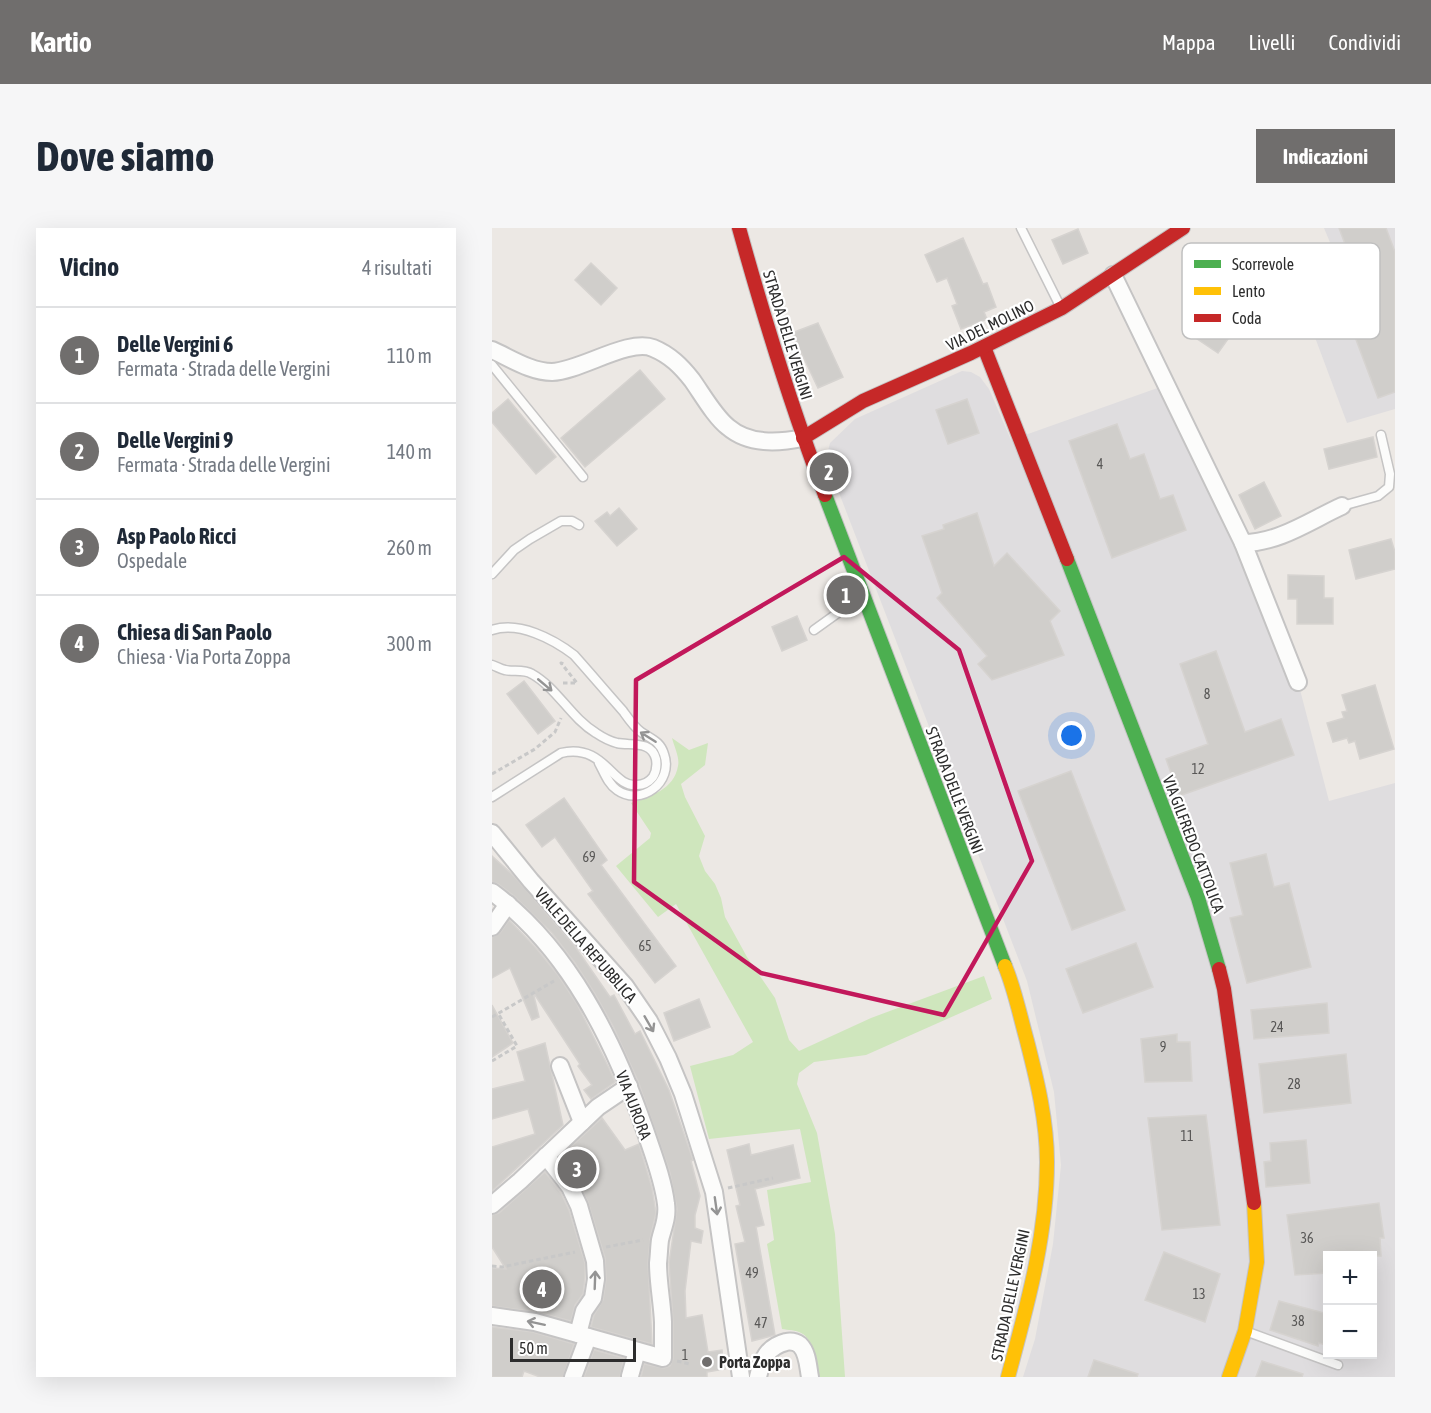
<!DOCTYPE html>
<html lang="it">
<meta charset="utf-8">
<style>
:root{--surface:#fff;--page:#f6f6f7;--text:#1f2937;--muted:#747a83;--line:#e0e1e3;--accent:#706e6d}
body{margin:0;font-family:"Asap Condensed",sans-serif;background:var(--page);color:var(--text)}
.controls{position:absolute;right:18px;bottom:18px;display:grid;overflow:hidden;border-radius:0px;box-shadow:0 6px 24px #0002}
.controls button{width:54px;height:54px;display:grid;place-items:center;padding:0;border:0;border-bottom:2px solid var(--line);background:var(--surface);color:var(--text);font:30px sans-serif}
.scale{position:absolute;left:18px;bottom:15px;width:126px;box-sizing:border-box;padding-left:6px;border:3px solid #2d2d2d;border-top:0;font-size:16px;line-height:21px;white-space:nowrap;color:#2d2d2d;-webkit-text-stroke:4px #fff;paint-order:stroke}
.you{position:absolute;left:580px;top:508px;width:21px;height:21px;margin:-15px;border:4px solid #fff;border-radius:50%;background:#1a73e8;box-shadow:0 0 0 9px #1a73e833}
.badge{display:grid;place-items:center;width:39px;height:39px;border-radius:50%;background:var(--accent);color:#fff;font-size:20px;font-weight:700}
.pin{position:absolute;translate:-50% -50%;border:3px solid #fff;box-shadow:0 2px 6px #0006}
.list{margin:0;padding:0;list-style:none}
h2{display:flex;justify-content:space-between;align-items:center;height:78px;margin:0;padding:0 24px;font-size:26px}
h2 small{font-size:20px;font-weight:400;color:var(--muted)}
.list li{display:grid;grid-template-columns:39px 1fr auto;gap:18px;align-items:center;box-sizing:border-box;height:96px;padding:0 24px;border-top:2px solid var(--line)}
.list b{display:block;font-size:22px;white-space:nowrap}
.list p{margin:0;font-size:20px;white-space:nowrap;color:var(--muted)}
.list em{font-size:20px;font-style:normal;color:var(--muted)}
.map{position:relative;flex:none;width:903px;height:1149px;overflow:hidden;border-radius:0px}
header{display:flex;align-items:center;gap:36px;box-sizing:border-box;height:84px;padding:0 30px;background:var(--accent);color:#fff}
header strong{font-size:28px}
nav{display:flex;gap:33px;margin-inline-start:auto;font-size:21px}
.intro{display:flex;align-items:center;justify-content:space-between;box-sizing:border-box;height:144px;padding:0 36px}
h1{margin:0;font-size:42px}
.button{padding:15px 27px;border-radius:0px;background:var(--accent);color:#fff;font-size:21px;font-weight:700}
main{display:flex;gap:36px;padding:0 36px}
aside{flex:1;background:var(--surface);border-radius:0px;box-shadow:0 6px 24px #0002}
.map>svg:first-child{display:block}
</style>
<header>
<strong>Kartio</strong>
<nav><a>Mappa</a><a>Livelli</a><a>Condividi</a></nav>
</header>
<div class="intro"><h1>Dove siamo</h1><a class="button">Indicazioni</a></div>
<main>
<aside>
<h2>Vicino<small>4 risultati</small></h2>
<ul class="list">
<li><span class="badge">1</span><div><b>Delle Vergini 6</b><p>Fermata · Strada delle Vergini</p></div><em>110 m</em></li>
<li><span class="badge">2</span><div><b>Delle Vergini 9</b><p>Fermata · Strada delle Vergini</p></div><em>140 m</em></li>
<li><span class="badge">3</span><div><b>Asp Paolo Ricci</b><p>Ospedale</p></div><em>260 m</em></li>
<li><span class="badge">4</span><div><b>Chiesa di San Paolo</b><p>Chiesa · Via Porta Zoppa</p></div><em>300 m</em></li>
</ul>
</aside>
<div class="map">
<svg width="903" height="1149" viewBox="0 0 903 1149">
<rect width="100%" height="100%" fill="#ece8e4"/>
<g fill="#dfdddf" fill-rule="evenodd">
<polygon points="832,0 903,0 903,181 855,195 821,104 867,84"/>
<path d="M470 143 479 144 488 149 497 161 519 212 674 157 806 454 837 573 903 555V1149H531L543 1111 561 1016 569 937 562 864 535 753 334 231 338 215 363 191ZM836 1028H880V1126H836Z"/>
</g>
<path fill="#cfe6bd" d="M180 510 197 522 216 515 213 537 189 556 193 569 213 608 207 628 213 643 223 656 229 670 233 689 255 729 283 770 297 812 307 823 379 790 492 748 500 771 374 827 322 834 307 845 305 856 325 905 343 1006 353 1149H325C324 1137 322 1111 309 1105 304 1102 296 1102 290 1101L275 1016 282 1012 275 962 319 954 308 901 217 911 198 838 241 827 261 814 184 676 166 689 124 638 158 610 159 605 139 575C158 568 182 562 186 538 188 530 182 518 180 510Z"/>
<g fill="#d0cecb" stroke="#d6d3d0" stroke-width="1.5">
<polygon points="847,0 894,0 903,24 903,164 886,170 863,109 885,101"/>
<polygon points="586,1 596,25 571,36 560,12"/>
<polygon points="471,10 491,56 495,55 504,79 492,84 495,91 469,101 460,78 465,76 455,50 445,54 433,27"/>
<polygon points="99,35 125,60 109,77 83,52"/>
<polygon points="714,69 737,85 730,96 741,104 726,125 692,102"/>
<polygon points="326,95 351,149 326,160 300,105"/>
<polygon points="148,142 173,171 93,239 69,210"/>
<polygon points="16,171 64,229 44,246 0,194 0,185"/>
<polygon points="475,171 487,205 456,216 444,182"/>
<polygon points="625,196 638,231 652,226 668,271 681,267 694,302 620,330 577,213"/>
<polygon points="881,209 885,229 837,241 832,221"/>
<polygon points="772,254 789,288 763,301 747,267"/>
<polygon points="127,280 145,301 125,318 103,293 115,284 118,288"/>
<polygon points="485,285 502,338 515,325 568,383 558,393 572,427 500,452 486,436 495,428 445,370 450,365 430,308 452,301 451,297"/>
<polygon points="899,311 903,324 903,341 864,351 857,322"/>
<polygon points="796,347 832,348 832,370 841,370 841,396 805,396 805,371 796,371"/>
<polygon points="305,388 315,412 290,423 280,399"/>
<polygon points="724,423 753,504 789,491 802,527 687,568 674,531 716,516 688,436"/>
<polygon points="32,453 63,493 46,506 15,466"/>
<polygon points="883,457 902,521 868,531 863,513 857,515 855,510 841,514 835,495 852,490 850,484 855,483 850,467"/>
<polygon points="579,543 633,682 580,702 526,563"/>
<polygon points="72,570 115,632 109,637 184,738 163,755 96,666 101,663 63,609 50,619 34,597"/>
<polygon points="774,626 782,659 797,655 819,739 755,755 738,690 751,687 738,635"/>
<polygon points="0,628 22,648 82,717 118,769 122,767 143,806 148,803 177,862 201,932 199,933 208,968 203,987 203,1000 211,1003 209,1015 199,1013 193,1063 194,1090 210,1087 216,1124 230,1122 231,1132 233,1141 215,1144 215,1149 149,1149 152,1136 172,1140 178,1138 181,1131 181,1093 177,1035 185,981 178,945 146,853 121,798 103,766 83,735 60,705 22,668 6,656 0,654"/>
<polygon points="17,692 44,720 66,747 85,776 117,840 123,854 99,871 92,862 100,857 86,838 88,836 41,764 47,789 40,792 18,740 0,750 0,709 8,705"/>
<polygon points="644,715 661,759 591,785 574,741"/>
<polygon points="207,771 218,799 182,813 172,785"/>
<polygon points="835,775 837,805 762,811 759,782"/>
<polygon points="0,777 21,815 0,829"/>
<polygon points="685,806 685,814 698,814 700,853 653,854 649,811"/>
<polygon points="53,815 71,897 0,963 0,919 43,906 36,881 0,891 0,861 33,853 25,824"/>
<polygon points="854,826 859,875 772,885 767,836"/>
<polygon points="714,887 728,997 670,1002 656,890"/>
<polygon points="110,890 133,922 147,916 160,960 164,985 158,1011 156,1035 160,1116 99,1099 102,1087 111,1072 114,1051 113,1030 96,974 86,953 68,929"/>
<polygon points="814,912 818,955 774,959 772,934 779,933 778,915"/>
<polygon points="257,916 259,927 301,917 308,950 263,961 272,997 264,999 283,1107 260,1113 243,1016 253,1014 244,978 248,977 235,922"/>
<polygon points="53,944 69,965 77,982 93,1035 93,1050 91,1066 83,1077 79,1093 44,1084 0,1078 0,1040 14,1041 0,1019 0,987 7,985"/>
<polygon points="887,975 892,1010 888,1010 889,1028 836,1028 836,1045 803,1047 795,987"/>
<polygon points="672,1024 728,1046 713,1094 653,1072"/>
<polygon points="787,1073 836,1086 836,1118 827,1115 826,1118 778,1102"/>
<polygon points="0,1099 41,1104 82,1116 71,1149 48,1149 32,1143 30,1149 0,1149"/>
<polygon points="102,1122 132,1130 128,1149 92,1149"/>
<polygon points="602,1132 646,1146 645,1149 596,1149"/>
<polygon points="770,1133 811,1146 810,1149 764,1149"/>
</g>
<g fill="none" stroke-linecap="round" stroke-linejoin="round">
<defs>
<g id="lane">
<polyline points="529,0 569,80"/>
<polyline points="0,137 91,249"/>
<polyline points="850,278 886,268 897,259 898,246 889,207"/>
<polyline points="0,346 22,322 38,311 69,293 80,293 87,297"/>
<path d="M0 402C27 393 61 411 82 427 99 446 115 465 131 483 136 490 142 499 149 504 159 511 168 513 172 526 182 554 149 579 125 562 116 556 112 544 107 535"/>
<polyline points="322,402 368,369"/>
<path d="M0 437C4 438 8 441 13 442 21 444 32 441 40 446 65 460 79 490 104 505 110 509 117 513 125 515 139 518 159 512 164 531 165 537 164 544 161 549 157 554 151 557 145 557 120 560 113 515 69 525L0 569"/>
<polyline points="756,1104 846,1137"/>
</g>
<g id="street">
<polyline points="621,47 751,315 806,454"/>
<path d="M0 122C18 130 39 144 60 144 88 143 137 110 161 120 178 127 189 138 200 152 210 166 223 189 236 199 257 217 286 215 311 210"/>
<path d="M751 315C787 315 819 292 850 278"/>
<polyline points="0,605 39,653 133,758 157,793 176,830 191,866 222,964 249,1149"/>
<path d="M0 664C77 721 122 813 153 902 161 926 171 951 174 976 176 990 171 999 168 1012 167 1019 167 1027 166 1035 166 1054 170 1074 171 1094 171 1106 171 1118 171 1130L43 1094 0 1088"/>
<polyline points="0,699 16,676"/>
<polyline points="68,838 90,894"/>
<polyline points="54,928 78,959 87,978 103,1033 104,1051 101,1070 92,1083 86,1106"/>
<polyline points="0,977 28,953 106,879 137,858"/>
<polyline points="138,1148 145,1123"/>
<polyline points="81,1149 96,1109"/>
<path d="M266 1149C270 1131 275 1119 294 1114 299 1113 304 1114 308 1117 316 1125 316 1139 318 1149"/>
</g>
<g id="fast">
<polyline points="333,267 513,738"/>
<polyline points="575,331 706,670 727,741"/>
</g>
<g id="slow">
<path d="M513 738C523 762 528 788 535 813 545 852 555 893 555 934 555 1008 535 1078 516 1149"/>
<polyline points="737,1149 753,1103 765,1034 762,975"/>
</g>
<g id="jam">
<path d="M247 0C272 90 299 179 333 267"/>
<polyline points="492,119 575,331"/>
<polyline points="311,210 371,173 479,125 570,80 691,0"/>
<polyline points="727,741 732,761 762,975"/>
</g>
</defs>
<use href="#lane" stroke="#c5c4c4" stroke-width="11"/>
<use href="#street" stroke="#c5c4c4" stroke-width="20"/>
<use href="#fast" stroke="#c5c4c4" stroke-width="16"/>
<use href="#slow" stroke="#c5c4c4" stroke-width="16"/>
<use href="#jam" stroke="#c5c4c4" stroke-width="16"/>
<g stroke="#c8c8c8" stroke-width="3" stroke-dasharray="4.5 3" stroke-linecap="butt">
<polyline points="71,455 85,455 69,435 72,436"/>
<polyline points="0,546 43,521 63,504 69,490"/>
<polyline points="0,789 62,753"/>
<polyline points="0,833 25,818 6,785"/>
<polyline points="236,960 281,950"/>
<polyline points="114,1019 151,1012"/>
<polyline points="0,1038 10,1039 83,1024"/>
<polyline points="185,1133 198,1136"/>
</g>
<use href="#lane" stroke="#fcfcfb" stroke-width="8"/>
<use href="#street" stroke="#fcfcfb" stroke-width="16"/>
<use href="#fast" stroke="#4caf50" stroke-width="14"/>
<use href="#slow" stroke="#ffc107" stroke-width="14"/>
<use href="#jam" stroke="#c62828" stroke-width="14"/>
</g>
<defs><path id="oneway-shaft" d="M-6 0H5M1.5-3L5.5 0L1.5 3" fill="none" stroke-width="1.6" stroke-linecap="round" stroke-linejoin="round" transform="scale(1.5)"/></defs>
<g stroke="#949494">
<use href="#oneway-shaft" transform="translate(53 457) rotate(40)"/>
<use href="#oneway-shaft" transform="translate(156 509) rotate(-148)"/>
<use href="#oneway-shaft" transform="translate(157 796) rotate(60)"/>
<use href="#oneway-shaft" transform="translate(224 978) rotate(82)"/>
<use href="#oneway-shaft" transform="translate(103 1052) rotate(-88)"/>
<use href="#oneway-shaft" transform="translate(44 1095) rotate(-168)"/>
</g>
<path fill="none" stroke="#c2185b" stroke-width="4.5" stroke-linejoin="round" d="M352 329 467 422 540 633 452 787 269 745 142 654 144 452Z"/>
<circle fill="#706e6d" stroke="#fff" stroke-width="2" cx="215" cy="1134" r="6"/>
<g text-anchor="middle" stroke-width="4.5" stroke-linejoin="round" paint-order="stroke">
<g font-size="14" fill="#585756">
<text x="608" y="241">4</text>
<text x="715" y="471">8</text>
<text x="706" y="546">12</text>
<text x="97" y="634">69</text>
<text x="153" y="723">65</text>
<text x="785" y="804">24</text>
<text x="671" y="824">9</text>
<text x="802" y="861">28</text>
<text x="695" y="913">11</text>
<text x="815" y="1015">36</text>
<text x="260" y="1050">49</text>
<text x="707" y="1071">13</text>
<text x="806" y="1098">38</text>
<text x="269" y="1100">47</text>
<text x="193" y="1132">1</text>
</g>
<g font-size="16" fill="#2d2d2d" stroke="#fff">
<text transform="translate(498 97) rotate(-26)" y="6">VIA DEL MOLINO</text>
<text transform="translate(296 107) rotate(73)" y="6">STRADA DELLE VERGINI</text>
<text transform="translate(463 562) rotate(69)" y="6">STRADA DELLE VERGINI</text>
<text transform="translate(702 616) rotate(69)" y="6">VIA GILFREDO CATTOLICA</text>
<text transform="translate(94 717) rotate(49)" y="6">VIALE DELLA REPUBBLICA</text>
<text transform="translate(142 877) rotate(69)" y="6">VIA AURORA</text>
<text transform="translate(518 1067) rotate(-78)" y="6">STRADA DELLE VERGINI</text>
</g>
<g font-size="16" font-weight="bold" fill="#2d2d2d" stroke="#fff" text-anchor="start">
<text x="227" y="1140">Porta Zoppa</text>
</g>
</g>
<rect x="690" y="15" width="198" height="96" rx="9" fill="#fff" stroke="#c0c0c0" stroke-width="1.5"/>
<rect x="702" y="32" width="27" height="8" fill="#4caf50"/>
<rect x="702" y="59" width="27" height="8" fill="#ffc107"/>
<rect x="702" y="86" width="27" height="8" fill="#c62828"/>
<g font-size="16" fill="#2d2d2d">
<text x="740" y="42">Scorrevole</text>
<text x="740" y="69">Lento</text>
<text x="740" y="96">Coda</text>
</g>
</svg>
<div class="controls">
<button>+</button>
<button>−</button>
</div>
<div class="scale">50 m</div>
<div class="you"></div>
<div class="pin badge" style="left:354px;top:367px">1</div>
<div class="pin badge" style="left:337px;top:244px">2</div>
<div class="pin badge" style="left:85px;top:941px">3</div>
<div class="pin badge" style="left:50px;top:1061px">4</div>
</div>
</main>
